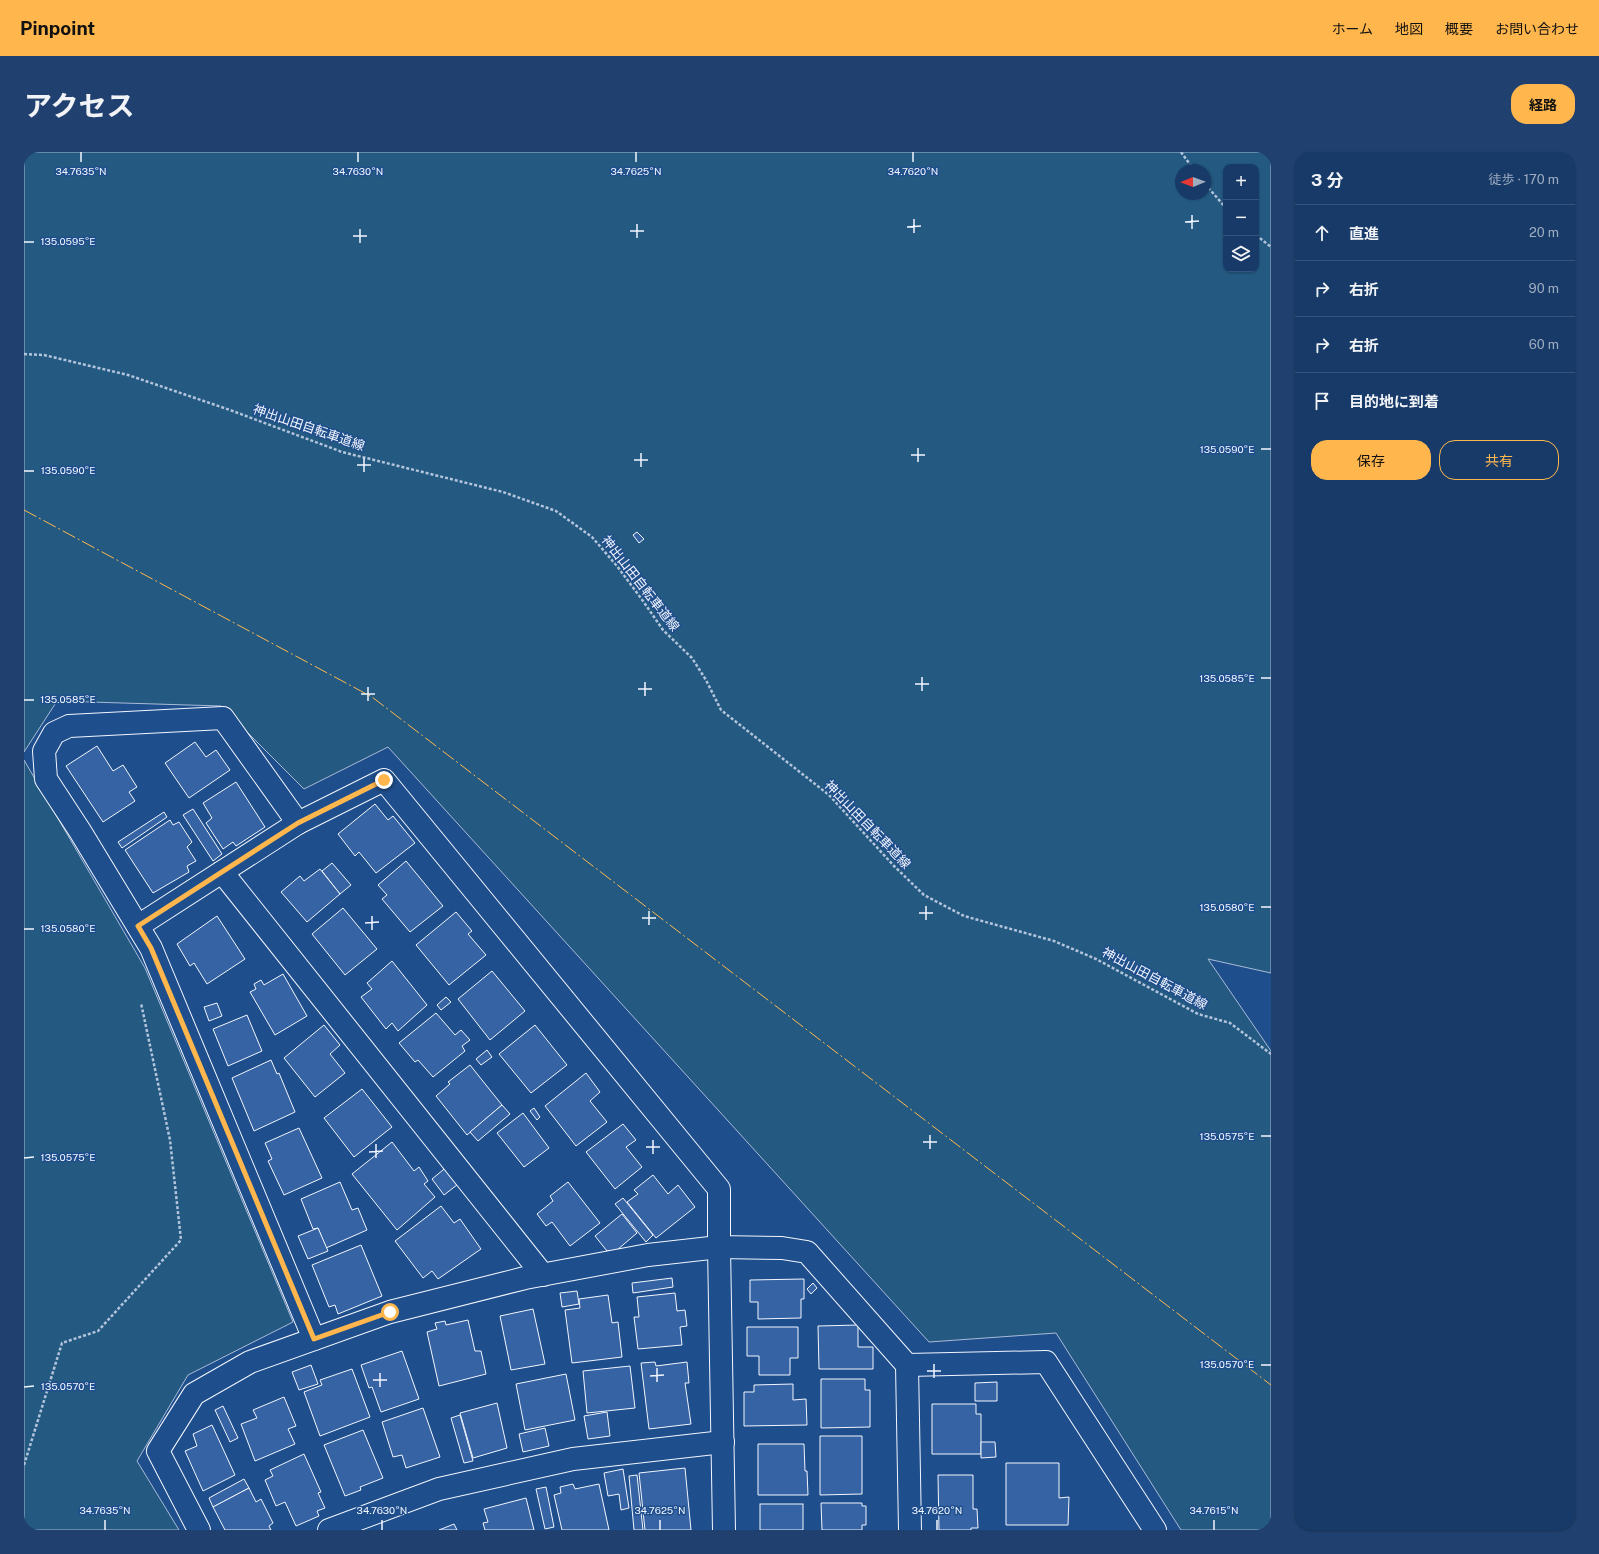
<!DOCTYPE html>
<html lang="ja">
<meta charset="utf-8">
<style>
:root{--surface:#173a69;--page:#20416f;--text:#f1f3f6;--muted:#9eadc0;--line:#36547d;--accent:#ffb74d}
body{margin:0;font-family:"Public Sans","Noto Sans JP",sans-serif;background:var(--page);color:var(--text)}
.controls{position:absolute;right:12px;top:12px;display:grid;overflow:hidden;border-radius:8px;box-shadow:0 1px 3px #0004}
.controls button{width:36px;height:36px;display:grid;place-items:center;padding:0;border:0;border-bottom:1px solid var(--line);background:var(--surface);color:var(--text);font:20px sans-serif}
.compass{position:absolute;left:1151px;top:12px;width:36px;height:36px;border-radius:50%;background:var(--surface);box-shadow:0 1px 3px #0004;rotate:269deg}
.stop{position:absolute;width:12px;height:12px;margin:-9px;border:3px solid #ffb74d;border-radius:50%;background:#fff}
.stop.end{background:#ffb74d;border-color:#fff;box-shadow:0 1px 4px #0008}
.list{margin:0;padding:0;list-style:none}
h2{display:flex;justify-content:space-between;align-items:center;height:52px;margin:0;padding:0 16px;font-size:17px}
h2 small{font-size:13px;font-weight:400;color:var(--muted)}
.list li{display:grid;grid-template-columns:26px 1fr auto;gap:12px;align-items:center;box-sizing:border-box;height:56px;padding:0 16px;border-top:1px solid var(--line)}
.list b{display:block;font-size:15px;white-space:nowrap}
.list em{font-size:13px;font-style:normal;color:var(--muted)}
.actions{display:flex;gap:8px;padding:12px 16px}
.actions a{flex:1;padding:9px 0;border:1px solid var(--accent);border-radius:16px;text-align:center;font-size:14px;color:var(--accent)}
.actions .main{background:var(--accent);color:#111}
.icon{flex:none;width:22px;height:22px;fill:none;stroke:currentColor;stroke-width:2;stroke-linecap:round;stroke-linejoin:round}
.map{position:relative;flex:none;width:1247px;height:1378px;overflow:hidden;border-radius:16px}
header{display:flex;align-items:center;gap:24px;box-sizing:border-box;height:56px;padding:0 20px;background:var(--accent);color:#111}
header strong{font-size:19px}
nav{display:flex;gap:22px;margin-inline-start:auto;font-size:14px}
.intro{display:flex;align-items:center;justify-content:space-between;box-sizing:border-box;height:96px;padding:0 24px}
h1{margin:0;font-size:28px}
.button{padding:10px 18px;border-radius:16px;background:var(--accent);color:#111;font-size:14px;font-weight:700}
main{display:flex;gap:24px;padding:0 24px}
aside{flex:1;background:var(--surface);border-radius:16px;box-shadow:0 1px 3px #0004}
.map>svg:first-child{display:block}
</style>
<header>
<strong>Pinpoint</strong>
<nav><a>ホーム</a><a>地図</a><a>概要</a><a>お問い合わせ</a></nav>
</header>
<div class="intro"><h1>アクセス</h1><a class="button">経路</a></div>
<main>
<div class="map">
<svg width="1247" height="1378" viewBox="0 0 1247 1378">
<rect width="100%" height="100%" fill="#1f4e8c"/>
<g fill="#245a82" stroke="#a8bbd7" fill-rule="evenodd">
<path d="M0 0H1247V821L1184 807 1247 899V1378H1157L1032 1181 905 1190 364 595 280 637 197 554 33 549 0 600ZM1202 15H1232V117H1202ZM1157 18H1181V42H1157Z"/>
<polygon points="0,608 121,816 269,1170 164,1223 113,1309 155,1378 0,1378"/>
</g>
<g fill="#3563a3" stroke="#f2f6ff">
<polygon points="613,380 620,387 615,391 609,383"/>
<polygon points="171,590 182,605 192,598 206,618 165,646 141,611"/>
<polygon points="73,594 89,619 99,613 113,635 105,640 111,649 79,670 42,614"/>
<polygon points="212,630 241,675 212,694 209,690 199,697 182,671 188,666 179,651"/>
<polygon points="351,652 364,668 369,664 391,691 352,721 335,700 331,704 314,682"/>
<polygon points="169,657 198,702 189,709 159,663"/>
<polygon points="140,660 143,665 98,696 94,690"/>
<polygon points="146,668 149,673 155,670 168,690 163,695 172,709 163,714 165,720 129,741 101,698"/>
<polygon points="382,709 419,754 386,780 358,747 363,743 354,733"/>
<polygon points="308,711 327,733 316,742 298,719"/>
<polygon points="296,717 316,742 283,770 257,740 276,724 280,729"/>
<polygon points="319,756 353,797 321,823 288,782"/>
<polygon points="432,760 448,779 444,782 462,803 425,833 392,793"/>
<polygon points="193,764 221,807 183,832 170,811 166,814 153,792"/>
<polygon points="368,809 403,853 374,879 368,871 362,877 337,845 348,837 343,831"/>
<polygon points="468,819 501,859 466,888 434,847"/>
<polygon points="259,822 283,864 251,883 226,840 232,837 230,832 237,828 240,833"/>
<polygon points="422,845 427,850 417,858 413,853"/>
<polygon points="193,851 198,864 185,869 180,855"/>
<polygon points="412,861 431,883 437,878 446,888 438,894 441,899 409,925 394,908 391,910 375,891"/>
<polygon points="223,863 238,899 204,914 189,877"/>
<polygon points="300,873 316,893 306,902 321,921 291,945 260,906"/>
<polygon points="511,873 543,913 507,941 475,902"/>
<polygon points="463,898 468,905 457,913 452,907"/>
<polygon points="247,908 253,922 255,921 271,960 230,979 208,926"/>
<polygon points="446,913 478,953 443,983 412,944 426,932 424,930"/>
<polygon points="562,921 576,940 566,949 583,970 552,994 521,954"/>
<polygon points="338,937 368,975 330,1005 300,966"/>
<polygon points="478,953 486,962 454,989 446,980"/>
<polygon points="510,956 516,965 513,968 506,959"/>
<polygon points="499,961 525,996 500,1015 473,981"/>
<polygon points="599,972 612,988 602,995 618,1015 591,1037 562,1000"/>
<polygon points="275,976 298,1026 260,1043 244,1009 248,1007 241,991"/>
<polygon points="368,990 390,1019 395,1015 404,1029 400,1032 411,1045 373,1078 328,1022"/>
<polygon points="425,1013 438,1029 420,1043 408,1027"/>
<polygon points="629,1023 644,1042 654,1033 671,1055 632,1086 603,1050 614,1042 610,1038"/>
<polygon points="316,1030 328,1058 334,1056 343,1078 302,1096 294,1076 289,1077 277,1047"/>
<polygon points="544,1030 576,1071 546,1094 528,1070 522,1074 513,1062 529,1049 526,1044"/>
<polygon points="599,1046 629,1083 622,1090 591,1052"/>
<polygon points="417,1054 430,1071 436,1067 457,1097 414,1127 408,1119 399,1126 371,1089"/>
<polygon points="598,1062 613,1081 593,1098 583,1099 571,1084"/>
<polygon points="294,1076 304,1099 284,1107 274,1084"/>
<polygon points="337,1093 358,1144 314,1162 311,1153 305,1155 288,1113"/>
<polygon points="648,1126 649,1135 609,1141 608,1131"/>
<polygon points="780,1127 780,1147 777,1147 777,1166 734,1167 734,1150 726,1150 726,1128"/>
<polygon points="789,1131 793,1136 787,1142 783,1137"/>
<polygon points="553,1139 555,1152 538,1155 536,1141"/>
<polygon points="651,1141 653,1159 661,1158 663,1174 656,1175 658,1193 614,1197 610,1165 615,1165 613,1145"/>
<polygon points="584,1143 588,1171 594,1170 598,1205 548,1211 541,1158 556,1156 555,1147"/>
<polygon points="509,1157 521,1212 487,1218 476,1164"/>
<polygon points="444,1168 451,1199 457,1199 462,1222 415,1234 403,1180 413,1177 411,1171 421,1169 422,1173"/>
<polygon points="834,1173 834,1195 849,1195 849,1217 795,1217 794,1174"/>
<polygon points="723,1175 774,1175 774,1206 766,1206 766,1223 735,1223 735,1204 723,1204"/>
<polygon points="378,1199 395,1247 357,1260 348,1235 345,1236 337,1213"/>
<polygon points="631,1210 632,1214 663,1210 665,1231 661,1231 667,1272 625,1277 617,1211"/>
<polygon points="287,1213 294,1232 275,1238 268,1220"/>
<polygon points="606,1214 611,1256 563,1261 559,1219"/>
<polygon points="328,1217 346,1265 296,1284 280,1240 298,1233 296,1228"/>
<polygon points="542,1222 551,1268 501,1278 492,1232"/>
<polygon points="797,1227 841,1227 841,1238 846,1238 846,1275 797,1276"/>
<polygon points="973,1230 973,1249 951,1249 951,1231"/>
<polygon points="769,1232 769,1248 782,1247 783,1273 720,1274 720,1240 730,1240 730,1233"/>
<polygon points="260,1245 272,1274 264,1277 271,1292 231,1309 217,1272 233,1266 229,1258"/>
<polygon points="473,1251 483,1296 449,1306 436,1261"/>
<polygon points="908,1252 952,1252 952,1262 957,1262 957,1302 908,1302"/>
<polygon points="199,1254 214,1286 206,1290 191,1258"/>
<polygon points="399,1256 416,1305 382,1316 378,1303 369,1305 358,1270"/>
<polygon points="583,1260 586,1284 564,1287 560,1264"/>
<polygon points="436,1263 449,1309 440,1311 427,1266"/>
<polygon points="188,1273 211,1323 179,1339 161,1299 173,1294 169,1282"/>
<polygon points="521,1276 525,1294 499,1300 495,1282"/>
<polygon points="339,1278 359,1326 336,1335 337,1338 321,1344 300,1293"/>
<polygon points="796,1284 838,1284 838,1342 796,1343"/>
<polygon points="957,1290 971,1290 972,1305 957,1306"/>
<polygon points="734,1292 780,1292 781,1319 783,1319 784,1343 734,1343"/>
<polygon points="280,1302 297,1340 294,1341 301,1356 293,1359 295,1364 272,1374 261,1350 252,1354 241,1328 249,1324 246,1318"/>
<polygon points="982,1311 1035,1311 1035,1346 1045,1345 1044,1373 982,1373"/>
<polygon points="661,1316 667,1378 621,1378 615,1321"/>
<polygon points="599,1317 605,1356 597,1358 595,1342 584,1344 580,1321"/>
<polygon points="613,1323 619,1378 610,1378 605,1324"/>
<polygon points="914,1323 949,1323 949,1357 953,1357 954,1376 947,1376 947,1378 915,1378"/>
<polygon points="220,1327 225,1336 189,1355 185,1346"/>
<polygon points="549,1332 551,1337 575,1332 585,1378 538,1378 530,1343 537,1341 536,1335"/>
<polygon points="522,1335 530,1375 521,1377 512,1337"/>
<polygon points="225,1336 232,1350 237,1347 249,1371 245,1374 247,1378 201,1378 189,1355"/>
<polygon points="502,1346 510,1378 461,1378 459,1371 464,1370 460,1357"/>
<polygon points="797,1351 838,1351 838,1354 842,1354 842,1373 838,1373 838,1378 798,1378"/>
<rect x="736" y="1352" width="43" height="26"/>
<polygon points="430,1372 433,1378 415,1378"/>
</g>
<g fill="none" stroke-linecap="round" stroke-linejoin="round">
<defs>
<g id="street">
<polyline points="198,720 519,1123"/>
<polyline points="114,774 274,671"/>
<polyline points="290,1187 127,796 56,679 22,627 20,599 30,581 45,574 199,566 274,671 360,628 695,1037 695,1095 758,1096 783,1100 883,1213 886,1378"/>
<polyline points="883,1213 1022,1210 1131,1378"/>
<polyline points="175,1378 134,1299 170,1242 226,1210 366,1160 501,1126 624,1103 695,1095 700,1378"/>
<polyline points="305,1378 415,1337 549,1307 699,1290"/>
</g>
</defs>
<use href="#street" stroke="#f2f6ff" stroke-width="24"/>
<g stroke="#b3c4dc" stroke-width="2.5" stroke-dasharray="3 2" stroke-linecap="butt">
<polyline points="1157,0 1170,18"/>
<polyline points="1181,32 1202,56"/>
<polyline points="1232,83 1247,95"/>
<polyline points="0,202 20,203 104,223 206,258 318,300 479,340 532,359 568,385 593,414 619,449 639,478 668,506 682,528 697,558 805,643 870,714 900,743 940,764 1030,789 1072,807 1174,862 1206,871 1247,902"/>
<polyline points="0,1313 38,1191 74,1179 157,1088 146,988 117,851"/>
</g>
<use href="#street" stroke="#1f4e8c" stroke-width="22"/>
<polyline stroke="#ffb74d" stroke-width="1" stroke-dasharray="14 3 2 3" stroke-linecap="butt" points="0,358 348,545 1247,1233"/>
</g>
<g fill="none" stroke-linecap="round" stroke-linejoin="round">
<polyline stroke="#ffb74d" stroke-width="5" points="360,628 274,671 114,774 127,796 290,1187 366,1160"/>
</g>
<path fill="none" stroke="#f2f6ff" stroke-width="1.5" d="M57 0V10M334 0V10M612 0V10M889 0V10M1168 63V77M890 67V81M1161 70 1175 69M613 72V86M883 75 897 74M336 77V91M606 79H620M329 84H343M0 90H10M894 296V310M1237 297H1247M617 301V315M887 303H901M340 306V320M610 308H624M333 313H347M0 319H10M898 525V539M1237 526H1247M621 530V544M891 532H905M344 535V549M614 537H628M337 542H351M0 548H10M902 754V768M1237 755H1247M625 759V773M895 761H909M348 764V778M618 766H632M341 771 355 770M0 777H10M906 983V997M1237 984H1247M629 988V1002M899 990H913M352 992V1006M622 995H636M345 1000 359 999M0 1006 10 1005M910 1212V1226M1237 1213H1247M633 1216V1230M903 1219H917M356 1221V1235M626 1224 640 1223M349 1228H363M0 1235 10 1234M81 1368V1378M358 1368V1378M636 1368V1378M913 1368V1378M1190 1368V1378"/>
<g text-anchor="middle" stroke-width="3" stroke-linejoin="round" paint-order="stroke">
<g font-size="13" fill="#f2f6ff" stroke="#1f4e8c">
<text transform="translate(285 275) rotate(19)" y="5">神出山田自転車道線</text>
<text transform="translate(617 431) rotate(52)" y="5">神出山田自転車道線</text>
<text transform="translate(844 672) rotate(46)" y="5">神出山田自転車道線</text>
<text transform="translate(1131 826) rotate(28)" y="5">神出山田自転車道線</text>
</g>
</g>
<g font-size="10" text-anchor="middle" fill="#f2f6ff" stroke="#1f4e8c" stroke-width="3" stroke-linejoin="round" paint-order="stroke">
<text x="57" y="23">34.7635°N</text>
<text x="334" y="23">34.7630°N</text>
<text x="612" y="23">34.7625°N</text>
<text x="889" y="23">34.7620°N</text>
<text x="44" y="93">135.0595°E</text>
<text x="1203" y="301">135.0590°E</text>
<text x="44" y="322">135.0590°E</text>
<text x="1203" y="530">135.0585°E</text>
<text x="44" y="551">135.0585°E</text>
<text x="1203" y="759">135.0580°E</text>
<text x="44" y="780">135.0580°E</text>
<text x="1203" y="988">135.0575°E</text>
<text x="44" y="1009">135.0575°E</text>
<text x="1203" y="1216">135.0570°E</text>
<text x="44" y="1238">135.0570°E</text>
<text x="81" y="1362">34.7635°N</text>
<text x="358" y="1362">34.7630°N</text>
<text x="636" y="1362">34.7625°N</text>
<text x="913" y="1362">34.7620°N</text>
<text x="1190" y="1362">34.7615°N</text>
</g>
</svg>
<div class="controls">
<button>+</button>
<button>−</button>
<button><svg class="icon" aria-label="layers" viewBox="0 0 24 24"><path d="M12 4l9 5-9 5-9-5zM3 14l9 5 9-5"/></svg></button>
</div>
<svg class="compass" viewBox="-18 -18 36 36"><path d="M0-13l5 13h-10z" fill="#e53935"/><path d="M0 13l5-13h-10z" fill="#9eadc0"/></svg>
<div class="stop" style="left:366px;top:1160px"></div>
<div class="stop end" style="left:360px;top:628px"></div>
</div>
<aside>
<h2>3 分<small>徒歩 · 170 m</small></h2>
<ul class="list">
<li><svg class="icon" aria-label="ahead" viewBox="0 0 24 24"><path d="M12 20V5M6 11l6-6 6 6"/></svg><div><b>直進</b></div><em>20 m</em></li>
<li><svg class="icon" aria-label="right" viewBox="0 0 24 24"><path d="M7 20v-9h11M14 6l5 5-5 5"/></svg><div><b>右折</b></div><em>90 m</em></li>
<li><svg class="icon" aria-label="right" viewBox="0 0 24 24"><path d="M7 20v-9h11M14 6l5 5-5 5"/></svg><div><b>右折</b></div><em>60 m</em></li>
<li><svg class="icon" aria-label="arrive" viewBox="0 0 24 24"><path d="M6 21V4h12l-3 4 3 4H6"/></svg><div><b>目的地に到着</b></div></li>
</ul>
<div class="actions"><a class="main">保存</a><a>共有</a></div>
</aside>
</main>
